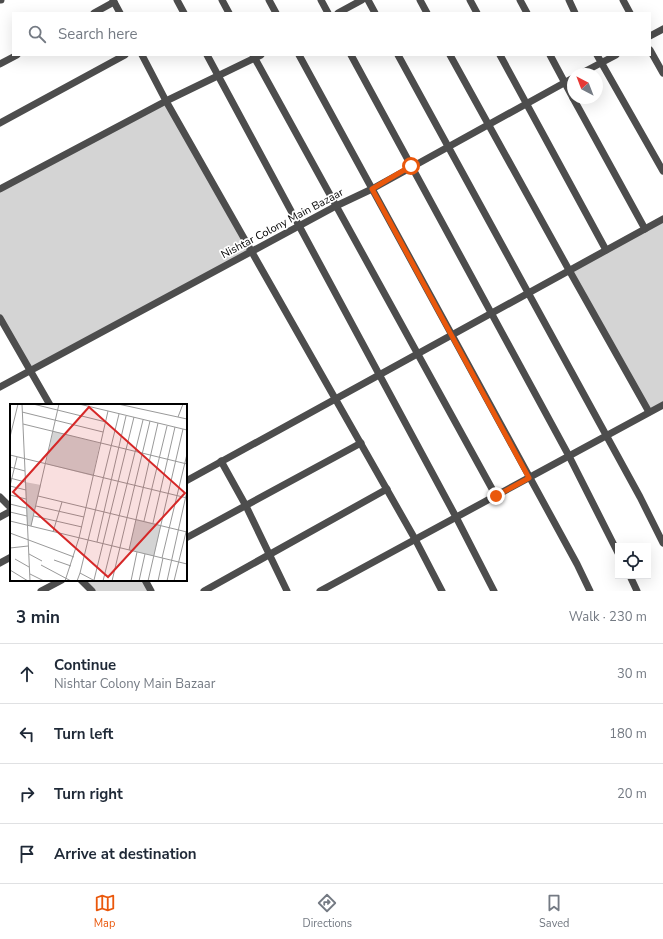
<!DOCTYPE html>
<meta charset="utf-8">
<style>
:root{--surface:#fff;--page:#f6f6f7;--text:#1f2937;--muted:#747a83;--line:#e0e1e3;--accent:#ea580c}
body{margin:0;font-family:"Nunito Sans",sans-serif;background:var(--page);color:var(--text)}
.controls{position:absolute;right:12px;bottom:12px;display:grid;overflow:hidden;border-radius:0px;box-shadow:0 4px 16px #0002}
.controls button{width:36px;height:36px;display:grid;place-items:center;padding:0;border:0;border-bottom:1px solid var(--line);background:var(--surface);color:var(--text);font:20px sans-serif}
.compass{position:absolute;left:567px;top:68px;width:36px;height:36px;border-radius:50%;background:var(--surface);box-shadow:0 4px 16px #0002;rotate:318deg}
.stop{position:absolute;width:12px;height:12px;margin:-9px;border:3px solid #ea580c;border-radius:50%;background:#fff}
.stop.end{background:#ea580c;border-color:#fff;box-shadow:0 1px 4px #0008}
.list{margin:0;padding:0;list-style:none}
h2{display:flex;justify-content:space-between;align-items:center;height:52px;margin:0;padding:0 16px;font-size:17px}
h2 small{font-size:13px;font-weight:400;color:var(--muted)}
.list li{display:grid;grid-template-columns:26px 1fr auto;gap:12px;align-items:center;box-sizing:border-box;height:60px;padding:0 16px;border-top:1px solid var(--line)}
.list b{display:block;font-size:15px;white-space:nowrap}
.list p{margin:0;font-size:13px;white-space:nowrap;color:var(--muted)}
.list em{font-size:13px;font-style:normal;color:var(--muted)}
.icon{flex:none;width:22px;height:22px;fill:none;stroke:currentColor;stroke-width:2;stroke-linecap:round;stroke-linejoin:round}
.map{position:relative;flex:none;width:663px;height:591px;overflow:hidden}
.search{position:absolute;background:var(--surface);box-shadow:0 4px 16px #0002;left:12px;right:12px;top:12px;height:44px;display:flex;align-items:center;gap:10px;box-sizing:border-box;padding:0 14px;border-radius:0px;color:var(--muted);font-size:15px}
.sheet{height:292px;background:var(--surface)}
nav{display:flex;justify-content:space-around;align-items:center;box-sizing:border-box;height:56px;border-top:1px solid var(--line);background:var(--surface);font-size:11px;color:var(--muted)}
nav a{display:grid;justify-items:center;gap:2px}
nav .on{color:var(--accent)}
.map>svg:first-child{display:block}
</style>
<div class="map">
<svg width="663" height="591" viewBox="0 0 663 591">
<rect width="100%" height="100%" fill="#fff"/>
<g fill="#d4d4d4">
<polygon points="166,101 252,252 31,370 0,318 0,189"/>
<polygon points="663,220 663,405 649,412 569,270"/>
<polygon points="81,580 145,580 151,591 92,591"/>
</g>
<g fill="none" stroke-linecap="round" stroke-linejoin="round">
<g stroke="#4d4d4d" stroke-width="7">
<polyline points="0,0 1,0"/>
<polyline points="113,0 120,13"/>
<polyline points="177,0 184,13"/>
<polyline points="222,0 229,13"/>
<polyline points="269,0 276,13"/>
<polyline points="321,0 328,13"/>
<polyline points="368,0 375,13"/>
<polyline points="420,0 427,13"/>
<polyline points="470,0 477,13"/>
<polyline points="520,0 527,13"/>
<polyline points="569,0 575,13"/>
<polyline points="623,0 630,13"/>
<polyline points="94,13 114,2"/>
<polyline points="338,13 362,0"/>
<polyline points="650,36 663,29"/>
<polyline points="650,50 663,73"/>
<polyline points="142,55 166,101 415,539 442,591"/>
<polyline points="207,55 456,517 494,591"/>
<polyline points="253,55 496,496"/>
<polyline points="299,55 577,564 590,591"/>
<polyline points="351,55 569,456 618,553"/>
<polyline points="398,55 640,497 663,543"/>
<polyline points="450,55 569,270 649,412"/>
<polyline points="500,55 606,250"/>
<polyline points="550,55 573,98"/>
<polyline points="597,55 663,171"/>
<polyline points="0,64 17,55"/>
<polyline points="580,74 616,55"/>
<polyline points="573,98 645,229"/>
<polyline points="0,123 125,55"/>
<polyline points="0,189 166,101 261,55"/>
<polyline points="0,318 50,405"/>
<polyline points="0,387 336,206 372,189 573,78"/>
<polyline points="221,461 246,506 287,591"/>
<polyline points="186,481 663,219"/>
<polyline points="0,497 11,508"/>
<polyline points="0,517 11,511"/>
<polyline points="186,538 361,443"/>
<polyline points="0,563 11,557"/>
<polyline points="630,576 637,591"/>
<polyline points="81,580 92,591"/>
<polyline points="145,580 151,591"/>
<polyline points="41,591 62,580"/>
<polyline points="204,591 387,489"/>
<polyline points="320,591 663,405"/>
</g>
</g>
<g fill="none" stroke-linecap="round" stroke-linejoin="round">
<polyline stroke="#ea580c" stroke-width="5" points="411,166 372,189 529,478 496,496"/>
</g>
<g text-anchor="middle" stroke-width="3.5" stroke-linejoin="round" paint-order="stroke">
<g font-size="11" fill="#000" stroke="#fff">
<text transform="translate(282 223) rotate(-28)" y="4">Nishtar Colony Main Bazaar</text>
</g>
</g>
<g transform="translate(10 404)">
<rect width="177" height="177" fill="#fff"/>
<path d="M43 27 90 39 83 72 36 60ZM15 78 31 81 21 122 17 121ZM126 115 151 121 144 152 119 146Z" fill="#d4d4d4"/>
<path fill="none" stroke="#999" stroke-width="1" d="M12 0 20 177M23 0 96 18M69 0 177 26M108 0 177 15M12 8 93 28M168 13 173 0M13 20 177 60M0 33 8 0M0 51 177 94M0 63 15 67M0 74 15 78M0 82 7 53M0 82 16 86M0 91 16 95M28 92 177 128M0 100 16 104M26 102 74 113M0 108 17 112M24 112 72 123M0 117 177 160M134 117 157 22M143 119 165 23M21 122 49 0M43 128 52 98M0 129 64 153M87 138 116 12M0 144 18 142M119 146 148 19M19 150 32 157M152 154 177 50M5 155 19 163M44 156 61 162M31 161 61 177M0 166 18 177M70 169 109 10M20 170 34 177M84 176 124 13M55 177 69 134 98 7M67 177 70 169 85 177M93 177 133 16M102 177 140 17M121 177 127 148M129 177 135 150M138 177 173 25M148 177 153 154M157 177 177 87M164 177 177 124"/>
<path fill="#d62828" fill-opacity="0.15" stroke="#d62828" stroke-width="2" d="M79 3 175 89 98 173 3 88Z"/>
<rect width="177" height="177" fill="none" stroke="#000" stroke-width="2"/>
</g>
</svg>
<div class="controls">
<button><svg class="icon" aria-label="locate" viewBox="0 0 24 24"><circle cx="12" cy="12" r="6"/><path d="M12 2v4M12 18v4M2 12h4M18 12h4"/></svg></button>
</div>
<svg class="compass" viewBox="-18 -18 36 36"><path d="M0-13l5 13h-10z" fill="#e53935"/><path d="M0 13l5-13h-10z" fill="#747a83"/></svg>
<div class="stop" style="left:411px;top:166px"></div>
<div class="stop end" style="left:496px;top:496px"></div>
<div class="search"><svg class="icon" aria-label="search" viewBox="0 0 24 24"><circle cx="10" cy="10" r="6"/><path d="M15 15l6 6"/></svg>Search here</div>
</div>
<section class="sheet">
<h2>3 min<small>Walk · 230 m</small></h2>
<ul class="list">
<li><svg class="icon" aria-label="ahead" viewBox="0 0 24 24"><path d="M12 20V5M6 11l6-6 6 6"/></svg><div><b>Continue</b><p>Nishtar Colony Main Bazaar</p></div><em>30 m</em></li>
<li><svg class="icon" aria-label="left" viewBox="0 0 24 24"><path d="M17 20v-9H6M10 6l-5 5 5 5"/></svg><div><b>Turn left</b></div><em>180 m</em></li>
<li><svg class="icon" aria-label="right" viewBox="0 0 24 24"><path d="M7 20v-9h11M14 6l5 5-5 5"/></svg><div><b>Turn right</b></div><em>20 m</em></li>
<li><svg class="icon" aria-label="arrive" viewBox="0 0 24 24"><path d="M6 21V4h12l-3 4 3 4H6"/></svg><div><b>Arrive at destination</b></div></li>
</ul>
</section>
<nav>
<a class="on"><svg class="icon" aria-label="map" viewBox="0 0 24 24"><path d="M3 6l6-2 6 2 6-2v14l-6 2-6-2-6 2zM9 4v14M15 6v14"/></svg>Map</a>
<a><svg class="icon" aria-label="directions" viewBox="0 0 24 24"><path d="M12 3l9 9-9 9-9-9zM9 14v-3h6M13 9l2 2-2 2"/></svg>Directions</a>
<a><svg class="icon" aria-label="saved" viewBox="0 0 24 24"><path d="M7 4h10v16l-5-4-5 4z"/></svg>Saved</a>
</nav>
